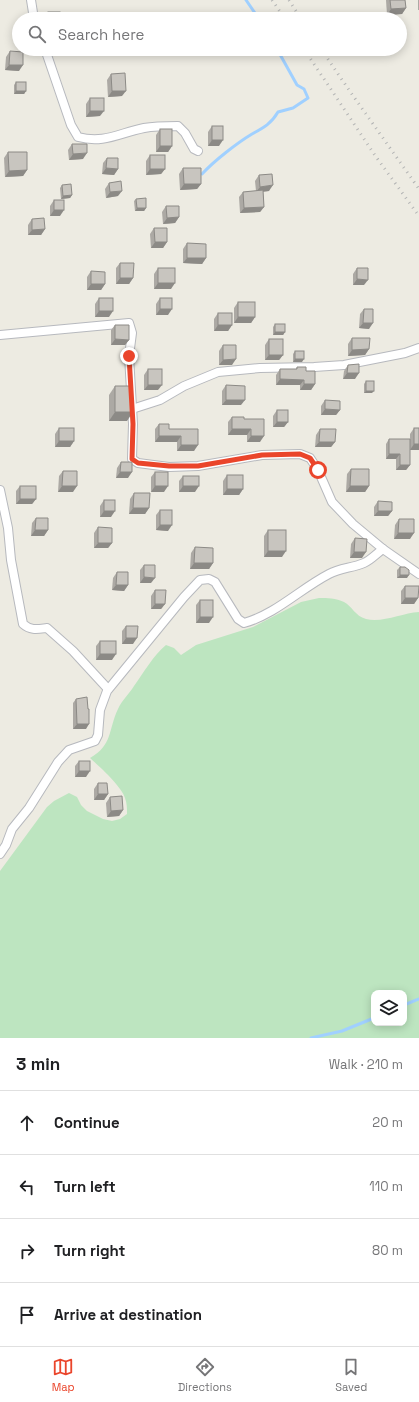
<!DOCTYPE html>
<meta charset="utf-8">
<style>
:root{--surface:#fff;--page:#f2f2f2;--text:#202124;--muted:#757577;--line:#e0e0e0;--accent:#ea452b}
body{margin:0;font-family:"Space Grotesk",sans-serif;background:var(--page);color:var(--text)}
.controls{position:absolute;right:12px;bottom:12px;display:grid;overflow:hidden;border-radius:8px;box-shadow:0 2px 10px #0003}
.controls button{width:36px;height:36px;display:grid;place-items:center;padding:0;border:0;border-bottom:1px solid var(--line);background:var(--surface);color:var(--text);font:20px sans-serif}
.stop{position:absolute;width:12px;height:12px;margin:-9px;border:3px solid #ea452b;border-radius:50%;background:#fff}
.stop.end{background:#ea452b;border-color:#fff;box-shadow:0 1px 4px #0008}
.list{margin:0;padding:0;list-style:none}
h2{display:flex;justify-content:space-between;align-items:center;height:52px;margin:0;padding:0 16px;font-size:17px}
h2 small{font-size:13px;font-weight:400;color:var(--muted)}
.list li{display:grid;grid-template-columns:26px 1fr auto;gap:12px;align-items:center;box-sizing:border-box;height:64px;padding:0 16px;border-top:1px solid var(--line)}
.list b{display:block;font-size:15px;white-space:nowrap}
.list em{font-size:13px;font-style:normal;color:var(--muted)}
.icon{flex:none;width:22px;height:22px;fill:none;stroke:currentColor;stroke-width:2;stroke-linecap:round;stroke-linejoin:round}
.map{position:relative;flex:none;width:419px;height:1038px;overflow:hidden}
.search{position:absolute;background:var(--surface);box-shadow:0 2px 10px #0003;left:12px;right:12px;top:12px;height:44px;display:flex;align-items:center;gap:10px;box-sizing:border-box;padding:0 14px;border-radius:22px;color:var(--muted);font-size:15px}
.sheet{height:308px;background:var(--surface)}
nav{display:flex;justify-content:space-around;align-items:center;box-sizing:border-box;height:56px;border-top:1px solid var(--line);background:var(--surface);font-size:11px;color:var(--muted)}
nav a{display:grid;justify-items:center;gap:2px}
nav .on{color:var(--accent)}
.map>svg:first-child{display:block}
</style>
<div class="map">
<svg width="419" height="1038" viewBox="0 0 419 1038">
<rect width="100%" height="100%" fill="#edebe2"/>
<path fill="#bde5c0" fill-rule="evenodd" d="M319 598C327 598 336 598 344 602 352 606 355 616 366 619 383 623 402 613 419 612V1038H0V871L47 807 54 801 69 793 77 797 81 805 87 811 103 819 112 821 120 819 127 814C127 809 127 803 125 798 122 787 99 766 90 758 113 745 108 730 118 709 122 700 129 694 134 686 144 672 153 656 166 645L174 648 181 655 196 645 253 627 301 602ZM374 993H404V1023H374Z"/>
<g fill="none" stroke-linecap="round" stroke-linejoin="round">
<g stroke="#a0d0ff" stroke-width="3">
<polyline points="246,0 259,19"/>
<path d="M202 174C214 161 237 143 252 134 263 128 271 124 278 112L293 108 308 98 304 89 297 85 277 49"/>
<polyline points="404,1005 419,999"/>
<polyline points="311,1038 342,1031 374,1018"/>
</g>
<defs>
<g id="minor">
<polyline points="31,0 34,19"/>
<path d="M45 49 71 125 78 137C104 144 119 133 144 128 155 126 167 126 178 126L185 133 194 149 198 151"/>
<polyline points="0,335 129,323 132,333 129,356 133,424 132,459 138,463 169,467 198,466 262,455 300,454 310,458 318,470 332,502 353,524 383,549 419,574"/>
<polyline points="132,409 160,400 184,386 218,372 260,368 314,367 344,365 405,353 419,348"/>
<path d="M0 490 8 528 11 560 23 624C31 631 38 629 47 628L73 651 108 689"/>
<path d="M0 854 6 845 12 829 29 808 58 762 69 750 95 741 98 735 100 710 107 691 184 597 200 580 209 579 215 582 238 619 244 623C276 614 300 589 329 574 340 568 352 568 364 563 371 560 377 553 383 549"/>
</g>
</defs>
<use href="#minor" stroke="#b7b9be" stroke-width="10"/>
<use href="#minor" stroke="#fff" stroke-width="8"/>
<g stroke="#b3b4b4" stroke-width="3" stroke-dasharray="1 5" stroke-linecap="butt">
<polyline points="272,0 285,19"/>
<polyline points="289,0 301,19"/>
<polyline points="304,49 374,154 419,216"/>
<polyline points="321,49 349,90 419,189"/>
</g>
</g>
<g fill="#aca9a4">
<polygon points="386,0 405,0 406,8 402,14 387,15"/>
<rect x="418" y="0" width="1" height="10"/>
<polygon points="48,12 60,19 44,19 44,18"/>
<polygon points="10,51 19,71 5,70 6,57"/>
<polygon points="111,74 122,96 108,97 107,80"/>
<polygon points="16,82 26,91 24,94 14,94 14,85"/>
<polygon points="90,98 100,116 86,117 86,104"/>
<polygon points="212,126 219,146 208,146 208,132"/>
<polygon points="160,129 172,146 168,152 156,152 156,135"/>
<polygon points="72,144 83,159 69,160 68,150"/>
<polygon points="8,152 27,170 23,176 5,177 4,158"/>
<polygon points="150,155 165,169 161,174 146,175 146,161"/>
<polygon points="107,158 118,169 114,175 102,174 103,163"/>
<polygon points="183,168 201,184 197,189 180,190 179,174"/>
<polygon points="259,175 269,191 263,192 264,207 260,212 240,213 239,197 243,192 256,191 255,181"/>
<polygon points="109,183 118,196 106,198 105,189"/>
<polygon points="62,185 72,195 70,198 61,199 60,188"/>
<polygon points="136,199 146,208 144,211 135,211 134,201"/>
<polygon points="54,200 60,216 50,216 50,206"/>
<polygon points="166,206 179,217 175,223 163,224 162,212"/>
<polygon points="32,219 45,229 41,235 28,235 28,225"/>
<polygon points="154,228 167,242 163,248 151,248 150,234"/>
<polygon points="187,243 206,258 202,264 183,263 183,249"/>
<polygon points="120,263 133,278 129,284 116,284 116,268"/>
<polygon points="158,268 171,289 154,289 154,274"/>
<polygon points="357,268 364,285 353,285 353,274"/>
<polygon points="91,271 105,284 101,290 87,290 87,277"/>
<polygon points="99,298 109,317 95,317 95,304"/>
<polygon points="160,298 168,315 156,315 156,304"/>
<polygon points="238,302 255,317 251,323 234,323 234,308"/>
<polygon points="364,309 369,329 359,328 360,314"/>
<polygon points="218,313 232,325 228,331 214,331 214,319"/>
<polygon points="275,324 285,332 283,335 273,335 273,327"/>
<polygon points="115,325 129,340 125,345 111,345 111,330"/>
<polygon points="352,338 369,349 365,355 348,356 348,344"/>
<polygon points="269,339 283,355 279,360 265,360 265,345"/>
<polygon points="223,345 232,365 219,365 219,351"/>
<polygon points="295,351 302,362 293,362 293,354"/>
<polygon points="348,365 355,379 343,379 344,371"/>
<polygon points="297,367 306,371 315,384 311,390 300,390 300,385 276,385 276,375 280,369 296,369"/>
<polygon points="148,369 158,390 144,390 144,375"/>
<polygon points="366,381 372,393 364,393 364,384"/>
<polygon points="226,385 241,405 222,405 222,391"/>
<polygon points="115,386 127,421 109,421 109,395"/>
<polygon points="325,400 340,410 336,415 321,415 321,406"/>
<polygon points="277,410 288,422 284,427 273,427 273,416"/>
<polygon points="232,417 244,419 260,442 247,442 247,435 228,435 228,422"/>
<polygon points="159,424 169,429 198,429 194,451 177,451 177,442 155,442 155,429"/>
<polygon points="59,428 74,441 70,447 55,447 55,434"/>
<polygon points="414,428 419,428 419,450 410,450 410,465 406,470 396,470 396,459 386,459 386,444 389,439 410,439 410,434"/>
<polygon points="320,429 335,442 331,447 315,447 316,435"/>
<polygon points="121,462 128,478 116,478 117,468"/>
<polygon points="351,469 369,486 365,492 346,492 347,474"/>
<polygon points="63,471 73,492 58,492 59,476"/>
<polygon points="155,472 164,492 151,492 151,477"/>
<polygon points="227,475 243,489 239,495 223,495 223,481"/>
<polygon points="183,476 195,492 179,492 179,481"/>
<polygon points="20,486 36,499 32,504 16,504 16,491"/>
<polygon points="134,493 149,508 145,514 129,514 130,499"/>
<polygon points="104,500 111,517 100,517 100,506"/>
<polygon points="378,501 392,511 388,516 374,516 374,507"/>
<polygon points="160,510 168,531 156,530 156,515"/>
<polygon points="36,518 48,530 44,536 31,536 32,523"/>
<polygon points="399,519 410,539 394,539 395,525"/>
<polygon points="98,527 112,543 108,548 94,548 94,533"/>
<polygon points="268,530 282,557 264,557 264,536"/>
<polygon points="355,538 362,558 350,558 351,544"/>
<polygon points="195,547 213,563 209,569 190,569 191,553"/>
<polygon points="144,565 151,583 140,583 140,570"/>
<polygon points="400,567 407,578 397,578 397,570"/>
<polygon points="117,572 128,585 124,591 112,590 113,578"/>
<polygon points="405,586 418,598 414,604 401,604 401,591"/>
<polygon points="155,590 165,604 161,609 151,609 151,596"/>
<polygon points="200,600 209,623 196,623 196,605"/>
<polygon points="126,626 133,644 122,644 122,631"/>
<polygon points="100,641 112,660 96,660 96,646"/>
<polygon points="76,699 86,729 73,729 73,703"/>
<polygon points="79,761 86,777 75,777 75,766"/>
<polygon points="98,783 108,794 104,800 94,800 94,789"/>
<polygon points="110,797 123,810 119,816 107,817 106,803"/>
</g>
<g fill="#8c8a86">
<polygon points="406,8 402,14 387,15 391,9"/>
<polygon points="9,65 23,65 19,71 5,70"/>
<polygon points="16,91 26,91 24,94 14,94"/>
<polygon points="112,91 126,91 122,96 108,97"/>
<polygon points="90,111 104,111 100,116 86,117"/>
<polygon points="212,140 223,140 219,146 208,146"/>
<polygon points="160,146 172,146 168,152 156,152"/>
<polygon points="87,153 83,159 69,160 73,154"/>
<polygon points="106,168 118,169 114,175 102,174"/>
<polygon points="150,169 165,169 161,174 146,175"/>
<polygon points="27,170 23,176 5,177 9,171"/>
<polygon points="184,184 201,184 197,189 180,190"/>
<polygon points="273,185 269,191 256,192 260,187"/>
<polygon points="122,191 118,196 106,198 110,192"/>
<polygon points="72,195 70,198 61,199 63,196"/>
<polygon points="264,207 260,212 240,213 244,208"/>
<polygon points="137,208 146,208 144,211 135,211"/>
<polygon points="54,210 64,210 60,216 50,216"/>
<polygon points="179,217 175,223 163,224 167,218"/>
<polygon points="45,229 41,235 28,235 32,230"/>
<polygon points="155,242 167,242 163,248 151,248"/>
<polygon points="187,258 206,258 202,264 183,263"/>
<polygon points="120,278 133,278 129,284 116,284"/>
<polygon points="357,279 368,280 364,285 353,285"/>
<polygon points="158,283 175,283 171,289 154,289"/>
<polygon points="91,284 105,284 101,290 87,290"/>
<polygon points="160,309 172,309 168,315 156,315"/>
<polygon points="99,311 113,311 109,317 95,317"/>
<polygon points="238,317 255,317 251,323 234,323"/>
<polygon points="363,323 373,323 369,329 359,328"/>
<polygon points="218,325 232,325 228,331 214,331"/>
<polygon points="275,332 285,332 283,335 273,335"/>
<polygon points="115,339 129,340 125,345 111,345"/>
<polygon points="369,349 365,355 348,356 352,350"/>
<polygon points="269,355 283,355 279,360 265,360"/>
<polygon points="236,359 232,365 219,365 223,360"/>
<polygon points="295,359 304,359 302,362 293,362"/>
<polygon points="347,373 359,373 355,379 343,379"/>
<polygon points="280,379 304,380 300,385 276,385"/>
<polygon points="304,384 315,384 311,390 300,390"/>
<polygon points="148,385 162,385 158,390 144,390"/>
<polygon points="366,391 374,391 372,393 364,393"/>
<polygon points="226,400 245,400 241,405 222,405"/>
<polygon points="325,409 340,410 336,415 321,415"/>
<polygon points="115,412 133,412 127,421 109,421"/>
<polygon points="277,422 288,422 284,427 273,427"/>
<polygon points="232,429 251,429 247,435 228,435"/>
<polygon points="159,436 181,436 177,442 155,442"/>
<polygon points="251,436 264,436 260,442 247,442"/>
<polygon points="59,441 74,441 70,447 55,447"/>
<polygon points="319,442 335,442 331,447 315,447"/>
<polygon points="414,444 419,444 419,450 410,450"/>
<polygon points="181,445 198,445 194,451 177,451"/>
<polygon points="389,454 400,454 396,459 386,459"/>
<polygon points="400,465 410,465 406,470 396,470"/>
<polygon points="120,472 132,472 128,478 116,478"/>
<polygon points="62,486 77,486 73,492 58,492"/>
<polygon points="155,486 168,486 164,492 151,492"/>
<polygon points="183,486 199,486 195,492 179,492"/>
<polygon points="350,486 369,486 365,492 346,492"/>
<polygon points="227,489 243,489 239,495 223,495"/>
<polygon points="20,499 36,499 32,504 16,504"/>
<polygon points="133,508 149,508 145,514 129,514"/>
<polygon points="104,511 115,511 111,517 100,517"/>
<polygon points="378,511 392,511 388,516 374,516"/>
<polygon points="160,525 172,525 168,531 156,530"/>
<polygon points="35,530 48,530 44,536 31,536"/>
<polygon points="398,533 414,533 410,539 394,539"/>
<polygon points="98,543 112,543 108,548 94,548"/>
<polygon points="268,551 286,551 282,557 264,557"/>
<polygon points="354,552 366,552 362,558 350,558"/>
<polygon points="194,563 213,563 209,569 190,569"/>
<polygon points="400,575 409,575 407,578 397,578"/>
<polygon points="144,577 155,578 151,583 140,583"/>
<polygon points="116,585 128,585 124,591 112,590"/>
<polygon points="405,598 418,598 414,604 401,604"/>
<polygon points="155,604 165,604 161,609 151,609"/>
<polygon points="200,617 213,617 209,623 196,623"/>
<polygon points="126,638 137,638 133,644 122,644"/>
<polygon points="100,654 116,654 112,660 96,660"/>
<polygon points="77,724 89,724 86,729 73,729"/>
<polygon points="79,771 90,771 86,777 75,777"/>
<polygon points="98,794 108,794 104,800 94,800"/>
<polygon points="123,810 119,816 107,817 111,811"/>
</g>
<g fill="#c8c5bf" stroke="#8c8a86">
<polygon points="390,0 405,0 406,8 391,9"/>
<rect x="48" y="12" width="12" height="7"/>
<polygon points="10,51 23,52 23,65 9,65"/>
<polygon points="125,73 126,91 112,91 111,74"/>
<rect x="16" y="82" width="10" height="9"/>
<rect x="90" y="98" width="14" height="13"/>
<rect x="212" y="126" width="11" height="14"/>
<rect x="160" y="129" width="12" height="17"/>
<polygon points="72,144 87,144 87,153 73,154"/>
<polygon points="8,152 27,152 27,170 9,171"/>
<rect x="150" y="155" width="15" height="14"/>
<polygon points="107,158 118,158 118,169 106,168"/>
<polygon points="183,168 201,168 201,184 184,184"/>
<polygon points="272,174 273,185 260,187 259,175"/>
<polygon points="121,181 122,191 110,192 109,183"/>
<polygon points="71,184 72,195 63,196 62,185"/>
<polygon points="263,190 264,207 244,208 243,192"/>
<polygon points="146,198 146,208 137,208 136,199"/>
<rect x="54" y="200" width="10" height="10"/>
<polygon points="166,206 179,206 179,217 167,218"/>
<polygon points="44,218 45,229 32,230 32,219"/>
<polygon points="154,228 167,228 167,242 155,242"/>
<polygon points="187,243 206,244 206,258 187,258"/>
<polygon points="120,263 134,263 133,278 120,278"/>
<rect x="158" y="268" width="17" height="15"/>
<polygon points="357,268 368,268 368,280 357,279"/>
<polygon points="91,271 105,272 105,284 91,284"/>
<rect x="99" y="298" width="14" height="13"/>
<rect x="160" y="298" width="12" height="11"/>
<rect x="238" y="302" width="17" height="15"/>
<polygon points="364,309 373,309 373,323 363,323"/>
<rect x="218" y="313" width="14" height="12"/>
<rect x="275" y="324" width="10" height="8"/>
<polygon points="115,325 129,325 129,340 115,339"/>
<polygon points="352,338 370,338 369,349 352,350"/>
<rect x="269" y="339" width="14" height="16"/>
<polygon points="223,345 236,345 236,359 223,360"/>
<rect x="295" y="351" width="9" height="8"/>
<polygon points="359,364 359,373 347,373 348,365"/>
<polygon points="297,367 306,367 306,371 315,371 315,384 304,384 304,380 280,379 280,369 297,369"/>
<rect x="148" y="369" width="14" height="16"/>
<rect x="366" y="381" width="8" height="10"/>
<polygon points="226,385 245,386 245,400 226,400"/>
<polygon points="115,386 132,386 133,412 115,412"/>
<polygon points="325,400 340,401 340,410 325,409"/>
<rect x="277" y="410" width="11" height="12"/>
<polygon points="232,417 244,417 244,419 264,419 264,436 251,436 251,429 232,429"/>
<polygon points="159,424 169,424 169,429 198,429 198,445 181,445 181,436 159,436"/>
<rect x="59" y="428" width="15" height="13"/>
<rect x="414" y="428" width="5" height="16"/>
<polygon points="320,429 336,429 335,442 319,442"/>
<polygon points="389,439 410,439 410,465 400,465 400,454 389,454"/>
<polygon points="121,462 132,462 132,472 120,472"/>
<polygon points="351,469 369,469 369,486 350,486"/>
<polygon points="63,471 77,471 77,486 62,486"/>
<rect x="155" y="472" width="13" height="14"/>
<rect x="227" y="475" width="16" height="14"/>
<rect x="183" y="476" width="16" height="10"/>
<rect x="20" y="486" width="16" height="13"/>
<polygon points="134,493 150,493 149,508 133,508"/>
<rect x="104" y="500" width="11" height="11"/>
<polygon points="378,501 392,502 392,511 378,511"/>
<rect x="160" y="510" width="12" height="15"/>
<polygon points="36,518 48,518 48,530 35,530"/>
<polygon points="399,519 414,519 414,533 398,533"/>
<polygon points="98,527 112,528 112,543 98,543"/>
<rect x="268" y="530" width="18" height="21"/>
<polygon points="355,538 367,539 366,552 354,552"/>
<polygon points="195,547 213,548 213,563 194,563"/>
<polygon points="144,565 155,565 155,578 144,577"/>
<polygon points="400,567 405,567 409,570 409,575 400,575"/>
<polygon points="117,572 128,572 128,585 116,585"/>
<polygon points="405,586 419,586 418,598 405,598"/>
<polygon points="155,590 166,590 165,604 155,604"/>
<rect x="200" y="600" width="13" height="17"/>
<polygon points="126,626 138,626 137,638 126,638"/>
<rect x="100" y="641" width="16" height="13"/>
<polygon points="87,697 88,709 89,709 89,724 77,724 76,699"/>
<rect x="79" y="761" width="11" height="10"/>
<polygon points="98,783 107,783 108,794 98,794"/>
<polygon points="122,796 123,810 111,811 110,797"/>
</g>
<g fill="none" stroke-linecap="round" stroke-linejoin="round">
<polyline stroke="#ea452b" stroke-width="5" points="129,356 133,424 132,459 138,463 169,466 198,466 262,455 300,454 310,458 318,470"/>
</g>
</svg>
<div class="controls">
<button><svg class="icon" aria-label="layers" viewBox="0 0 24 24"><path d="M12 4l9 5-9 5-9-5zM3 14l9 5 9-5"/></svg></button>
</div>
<div class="stop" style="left:318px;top:470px"></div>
<div class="stop end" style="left:129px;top:356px"></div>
<div class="search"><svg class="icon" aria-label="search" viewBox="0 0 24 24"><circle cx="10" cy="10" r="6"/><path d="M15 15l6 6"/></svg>Search here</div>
</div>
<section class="sheet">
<h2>3 min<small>Walk · 210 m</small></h2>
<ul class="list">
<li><svg class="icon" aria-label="ahead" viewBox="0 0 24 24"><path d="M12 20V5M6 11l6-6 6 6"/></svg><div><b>Continue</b></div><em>20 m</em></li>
<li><svg class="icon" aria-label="left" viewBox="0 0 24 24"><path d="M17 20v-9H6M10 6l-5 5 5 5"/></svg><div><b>Turn left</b></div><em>110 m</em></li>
<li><svg class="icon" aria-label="right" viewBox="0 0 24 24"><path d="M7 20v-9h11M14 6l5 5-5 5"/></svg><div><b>Turn right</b></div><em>80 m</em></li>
<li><svg class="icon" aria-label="arrive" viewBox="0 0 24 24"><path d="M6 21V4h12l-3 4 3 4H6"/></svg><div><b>Arrive at destination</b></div></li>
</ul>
</section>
<nav>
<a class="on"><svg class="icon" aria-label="map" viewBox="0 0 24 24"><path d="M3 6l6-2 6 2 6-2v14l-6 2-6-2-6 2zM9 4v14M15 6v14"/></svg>Map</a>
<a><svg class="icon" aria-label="directions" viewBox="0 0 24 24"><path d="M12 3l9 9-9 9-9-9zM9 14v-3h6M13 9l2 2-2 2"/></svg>Directions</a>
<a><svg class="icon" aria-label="saved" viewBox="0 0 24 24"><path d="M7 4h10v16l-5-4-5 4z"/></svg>Saved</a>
</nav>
